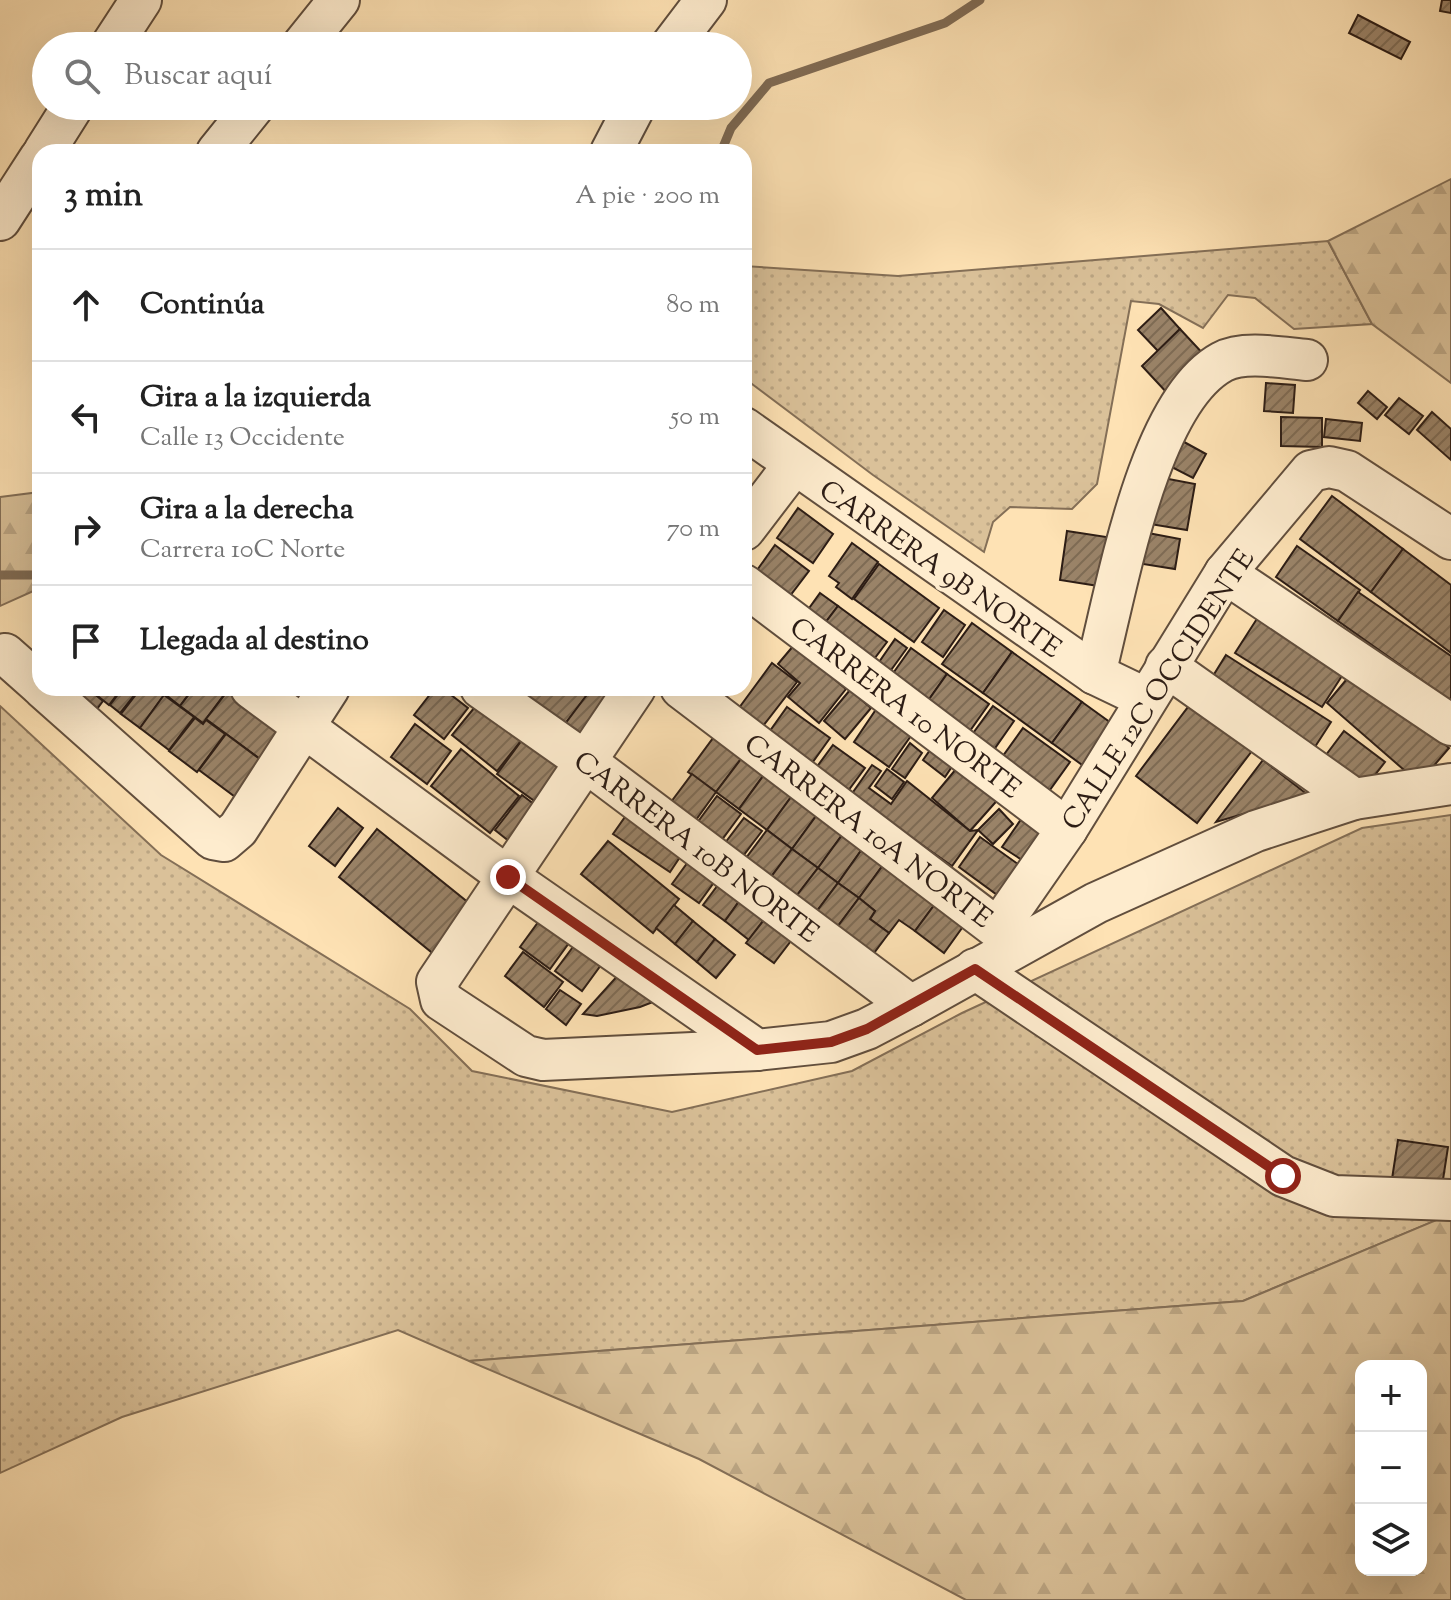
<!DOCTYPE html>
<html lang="es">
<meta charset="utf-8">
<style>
:root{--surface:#fff;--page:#f6f6f6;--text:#222;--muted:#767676;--line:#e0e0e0}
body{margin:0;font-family:"Sorts Mill Goudy",serif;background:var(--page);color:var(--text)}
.controls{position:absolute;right:24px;bottom:24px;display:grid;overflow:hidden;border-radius:16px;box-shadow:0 8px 32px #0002}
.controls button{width:72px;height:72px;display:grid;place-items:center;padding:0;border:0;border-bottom:2px solid var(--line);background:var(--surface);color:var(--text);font:40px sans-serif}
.stop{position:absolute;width:24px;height:24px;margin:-18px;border:6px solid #8f2418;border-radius:50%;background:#fff}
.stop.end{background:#8f2418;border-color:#fff;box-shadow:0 2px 8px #0008}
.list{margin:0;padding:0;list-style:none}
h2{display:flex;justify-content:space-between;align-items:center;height:104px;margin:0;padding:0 32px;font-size:34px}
h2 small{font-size:26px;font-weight:400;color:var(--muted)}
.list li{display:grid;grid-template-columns:52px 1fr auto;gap:24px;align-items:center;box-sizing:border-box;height:112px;padding:0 32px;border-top:2px solid var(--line)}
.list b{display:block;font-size:30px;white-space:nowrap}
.list p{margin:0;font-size:26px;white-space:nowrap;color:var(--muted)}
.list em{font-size:26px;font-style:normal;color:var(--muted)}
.icon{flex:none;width:44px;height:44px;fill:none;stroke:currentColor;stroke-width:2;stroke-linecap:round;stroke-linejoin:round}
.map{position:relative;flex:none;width:1451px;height:1600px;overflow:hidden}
.search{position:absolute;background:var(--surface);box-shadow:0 8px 32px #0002;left:32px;top:32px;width:720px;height:88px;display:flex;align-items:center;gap:20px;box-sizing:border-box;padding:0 28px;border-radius:44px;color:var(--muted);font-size:30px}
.panel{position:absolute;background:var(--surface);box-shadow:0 8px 32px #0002;left:32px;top:144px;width:720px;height:552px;border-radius:24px}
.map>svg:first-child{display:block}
</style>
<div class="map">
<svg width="1451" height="1600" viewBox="0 0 1451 1600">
<defs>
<pattern id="green-dots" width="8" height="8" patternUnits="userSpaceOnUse" patternTransform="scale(2)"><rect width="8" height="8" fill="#dac199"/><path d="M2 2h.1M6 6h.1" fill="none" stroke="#bba583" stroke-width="1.8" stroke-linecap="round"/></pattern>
<pattern id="forest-firs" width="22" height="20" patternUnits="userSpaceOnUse" patternTransform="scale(2)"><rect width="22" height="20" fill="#dac199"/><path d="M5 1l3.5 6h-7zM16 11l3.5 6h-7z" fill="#bba583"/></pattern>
<pattern id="building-hatch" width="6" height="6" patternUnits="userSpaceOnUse" patternTransform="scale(2)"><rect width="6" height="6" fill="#9a8368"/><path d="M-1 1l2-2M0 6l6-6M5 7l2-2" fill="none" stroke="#7e6b54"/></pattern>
</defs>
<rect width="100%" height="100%" fill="#fee2b4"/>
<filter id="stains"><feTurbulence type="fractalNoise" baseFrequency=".0025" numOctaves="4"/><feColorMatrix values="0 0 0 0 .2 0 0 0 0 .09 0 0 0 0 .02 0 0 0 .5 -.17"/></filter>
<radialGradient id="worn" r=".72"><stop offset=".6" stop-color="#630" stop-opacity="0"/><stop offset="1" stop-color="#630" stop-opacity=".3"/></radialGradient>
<g fill="url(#green-dots)" stroke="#846f57" stroke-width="2">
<polygon points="1328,241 1372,324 1294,329 1255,298 1228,295 1203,328 1159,304 1131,301 1097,484 1072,509 1010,507 993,522 984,552 873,475 744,378 744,266 898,276"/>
<polygon points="0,706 161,855 410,1009 472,1071 672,1112 852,1071 962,1013 1362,828 1451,815 1451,1214 1243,1301 469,1361 398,1330 122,1417 0,1473"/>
</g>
<g fill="url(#forest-firs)" stroke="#846f57" stroke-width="2" fill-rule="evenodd">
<polygon points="1451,179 1451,383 1372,324 1328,241"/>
<polygon points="40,492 40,588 0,606 0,497"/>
<path d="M1451 1214V1600H966L699 1459 469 1361 1243 1301ZM1361 1366H1421V1570H1361Z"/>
</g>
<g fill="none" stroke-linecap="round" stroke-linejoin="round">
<g stroke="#806b54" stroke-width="9">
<polyline points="721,152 731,128 769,83 945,23 980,0"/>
<polyline points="0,575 40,575"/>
</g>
</g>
<g fill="url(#building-hatch)" stroke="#2d1d15" stroke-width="2">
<polygon points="1442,0 1451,0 1451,13 1440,11"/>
<polygon points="1358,15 1410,42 1401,59 1349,33"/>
<polygon points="1161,308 1180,329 1158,351 1138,330"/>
<polygon points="1180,329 1207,358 1169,395 1142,366"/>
<polygon points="1266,383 1295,385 1293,413 1264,411"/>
<polygon points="1368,391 1387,407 1377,419 1358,403"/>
<polygon points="1399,398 1423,416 1409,434 1385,415"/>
<polygon points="1432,412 1451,429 1451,460 1417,430"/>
<polygon points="1281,417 1322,418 1322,447 1281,446"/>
<polygon points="1326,419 1362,423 1360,441 1324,437"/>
<polygon points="1175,437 1206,454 1193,478 1162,462"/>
<polygon points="1158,477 1195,484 1187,530 1150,524"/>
<polygon points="1332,496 1403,549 1371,592 1300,539"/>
<polygon points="798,508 833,534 813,563 777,538"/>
<polygon points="1067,531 1113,538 1105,587 1060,580"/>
<polygon points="1148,533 1180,539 1175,569 1143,564"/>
<polygon points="852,543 878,562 852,599 836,587 839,583 829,576"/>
<polygon points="775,545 809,571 783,605 750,580"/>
<polygon points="1297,546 1360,590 1338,621 1276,577"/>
<polygon points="1403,549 1451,585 1451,653 1371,592"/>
<polygon points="879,564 939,608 914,642 854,599"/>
<polygon points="1358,592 1451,656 1451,701 1338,621"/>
<polygon points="820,593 838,606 819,631 802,618"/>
<polygon points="838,606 887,642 868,667 819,631"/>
<polygon points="944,610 965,625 943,657 922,642"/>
<polygon points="1260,614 1347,668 1322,707 1235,653"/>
<polygon points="972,623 1012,652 983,693 942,664"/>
<polygon points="895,639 907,648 889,673 877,665"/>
<polygon points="794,645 846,689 819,723 788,697 800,683 778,664"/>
<polygon points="911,648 947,674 925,705 889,679"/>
<polygon points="1012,652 1082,702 1052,743 983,693"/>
<polygon points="1226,655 1331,722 1313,750 1208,684"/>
<polygon points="772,663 797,682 760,730 736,712"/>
<polygon points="1356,668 1449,748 1419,783 1327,703"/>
<polygon points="947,674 989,704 967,735 925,705"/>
<polygon points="78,688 87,688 103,701 94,713 72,696"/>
<polygon points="98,688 122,688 109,705 94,693"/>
<polygon points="123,688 140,688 120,713 110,705"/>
<polygon points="141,688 156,688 165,694 140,728 121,714"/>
<polygon points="157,688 193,688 180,706"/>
<polygon points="194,688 229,688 203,723 180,706"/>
<polygon points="230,688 292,734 268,765 206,719"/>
<polygon points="435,688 442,688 468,708 444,739 414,715"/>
<polygon points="535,688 580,688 588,694 562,728 526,700"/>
<polygon points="592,688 622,688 582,742 562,728"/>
<polygon points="850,690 871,708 845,739 824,721"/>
<polygon points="164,695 194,717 169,750 140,728"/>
<polygon points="1194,699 1255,747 1197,823 1136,776"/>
<polygon points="479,702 524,737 497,771 452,735"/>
<polygon points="1082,702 1118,728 1089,770 1052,743"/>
<polygon points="993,706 1014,721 993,751 971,736"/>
<polygon points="787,707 830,738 810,766 767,735"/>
<polygon points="877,708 913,733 889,767 854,742"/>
<polygon points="195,718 203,724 206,720 225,734 197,772 169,751"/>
<polygon points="415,724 451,751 427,784 391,757"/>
<polygon points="1023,728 1070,762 1047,794 1000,760"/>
<polygon points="1344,731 1385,762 1364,789 1323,759"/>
<polygon points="226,734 268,765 242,802 199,770"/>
<polygon points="716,734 744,755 716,792 688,772"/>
<polygon points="522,740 565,771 540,805 497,774"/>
<polygon points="910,743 922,753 905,778 892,769"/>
<polygon points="935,743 957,759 945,777 923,760"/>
<polygon points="833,745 865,768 845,795 813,772"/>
<polygon points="461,749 519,796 490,833 431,786"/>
<polygon points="744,755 766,772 739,809 716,792"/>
<polygon points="1263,760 1308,795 1216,822"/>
<polygon points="961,763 1001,796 970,831 932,798"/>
<polygon points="872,765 881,771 869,788 891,804 907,781 970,831 978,830 952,866 851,795"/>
<polygon points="887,769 904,782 892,799 875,786"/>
<polygon points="766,772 794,793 767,830 739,809"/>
<polygon points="692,774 716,792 693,824 668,806"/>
<polygon points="794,793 819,812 792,849 767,830"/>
<polygon points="522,795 547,814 520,850 495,830"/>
<polygon points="717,796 741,814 721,841 697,823"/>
<polygon points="632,807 688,845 670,872 613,834"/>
<polygon points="338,808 363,828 335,866 309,846"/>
<polygon points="999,809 1013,824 993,844 978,830"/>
<polygon points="819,812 845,831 818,868 792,849"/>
<polygon points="1024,815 1043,828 1022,860 1002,847"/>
<polygon points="744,818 762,831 743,856 725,843"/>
<polygon points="377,829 480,912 441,960 339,877"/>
<polygon points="767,830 792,849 768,881 743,862"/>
<polygon points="845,831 865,845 838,883 818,868"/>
<polygon points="980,837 1022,867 1000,897 959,867"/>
<polygon points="608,841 679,899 653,933 581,874"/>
<polygon points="865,845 886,861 859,898 838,883"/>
<polygon points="792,849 818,868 794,899 768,881"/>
<polygon points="696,851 723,870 699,903 672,884"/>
<polygon points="886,861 938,900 915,931 899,920 889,933 870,919 875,911 859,898"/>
<polygon points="818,868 838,883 814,915 794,899"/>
<polygon points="724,877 745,893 725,921 703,905"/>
<polygon points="838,883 859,898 835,930 814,915"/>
<polygon points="745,893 770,912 749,940 725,921"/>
<polygon points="859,898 875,911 870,919 889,933 871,957 835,930"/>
<polygon points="938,900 967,921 944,953 915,931"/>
<polygon points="674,905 693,921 675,944 656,928"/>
<polygon points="547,910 577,932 550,969 520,947"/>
<polygon points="770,912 797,933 774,963 746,943"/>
<polygon points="693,921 715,939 697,962 675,944"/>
<polygon points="582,935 609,954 582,991 555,971"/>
<polygon points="715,939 735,955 716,978 697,962"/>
<polygon points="523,952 563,982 544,1007 505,976"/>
<polygon points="630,962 666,997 640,1007 597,1016 583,1014"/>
<polygon points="560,990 581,1004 566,1025 546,1009"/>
<polygon points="1398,1140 1448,1147 1442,1186 1392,1179"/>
</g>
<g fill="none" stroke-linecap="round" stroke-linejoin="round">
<defs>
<g id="minor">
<polyline points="111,46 141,0"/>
<polyline points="302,46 339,0"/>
<polyline points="671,46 706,0"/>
<polyline points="44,152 73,106"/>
<polyline points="217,152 254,106"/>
<polyline points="611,152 635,106"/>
<polyline points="0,220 40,158"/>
<polyline points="744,428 1095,674 1145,698"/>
<polyline points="744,530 793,466"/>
<polyline points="1225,573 1451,725"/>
<polyline points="744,585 1067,829"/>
<polyline points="5,654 40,685"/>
<polyline points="1166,666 1354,799"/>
<path d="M1095 674C1116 594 1147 403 1222 362 1244 350 1283 358 1307 360"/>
<polyline points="43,688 213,839 224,841 238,829 329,688"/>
<polyline points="251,688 508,877 757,1050"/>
<polyline points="481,688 586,762 911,1006"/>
<polyline points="635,688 437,982 441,1000 526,1056 543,1060 757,1050 831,1042 867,1029 911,1006 1096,903 1256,831 1354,799 1451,784"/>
<polyline points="681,688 1018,944"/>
<polyline points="999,927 1067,829 1225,573 1311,471 1329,467 1347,471 1451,539"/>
<polyline points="975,969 1283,1176 1334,1196 1451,1200"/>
</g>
</defs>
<use href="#minor" stroke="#614e3d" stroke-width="44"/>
<use href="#minor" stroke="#feecce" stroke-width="40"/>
</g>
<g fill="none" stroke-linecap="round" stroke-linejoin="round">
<polyline stroke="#8f2418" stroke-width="10" points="508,877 757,1050 831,1042 867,1029 975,969 1283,1176"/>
</g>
<g text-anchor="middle" stroke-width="8" stroke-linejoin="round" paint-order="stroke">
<g font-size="28" fill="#2d1d15" stroke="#feecce">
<text transform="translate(941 568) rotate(35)" y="10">CARRERA 9B NORTE</text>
<text transform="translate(1157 689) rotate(-57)" y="10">CALLE 12C OCCIDENTE</text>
<text transform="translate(906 707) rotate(37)" y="10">CARRERA 10 NORTE</text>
<text transform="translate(869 830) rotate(37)" y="10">CARRERA 10A NORTE</text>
<text transform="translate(697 846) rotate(37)" y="10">CARRERA 10B NORTE</text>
</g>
</g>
<rect width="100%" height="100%" filter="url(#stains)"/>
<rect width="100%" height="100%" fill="url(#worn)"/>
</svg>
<div class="controls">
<button>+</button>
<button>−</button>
<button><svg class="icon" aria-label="layers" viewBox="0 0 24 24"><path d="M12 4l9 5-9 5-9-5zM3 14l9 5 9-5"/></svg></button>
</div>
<div class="stop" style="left:1283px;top:1176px"></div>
<div class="stop end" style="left:508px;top:877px"></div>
<div class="search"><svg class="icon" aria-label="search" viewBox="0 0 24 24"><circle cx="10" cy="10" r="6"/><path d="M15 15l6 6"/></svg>Buscar aquí</div>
<section class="panel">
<h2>3 min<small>A pie · 200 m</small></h2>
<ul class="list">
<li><svg class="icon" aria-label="ahead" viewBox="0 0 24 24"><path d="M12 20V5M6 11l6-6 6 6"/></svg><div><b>Continúa</b></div><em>80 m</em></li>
<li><svg class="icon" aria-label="left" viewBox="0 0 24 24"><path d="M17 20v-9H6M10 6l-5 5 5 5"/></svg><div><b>Gira a la izquierda</b><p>Calle 13 Occidente</p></div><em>50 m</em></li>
<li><svg class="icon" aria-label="right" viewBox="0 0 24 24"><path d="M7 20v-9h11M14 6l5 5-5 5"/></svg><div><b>Gira a la derecha</b><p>Carrera 10C Norte</p></div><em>70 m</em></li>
<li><svg class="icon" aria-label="arrive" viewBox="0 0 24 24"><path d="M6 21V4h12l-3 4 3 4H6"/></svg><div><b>Llegada al destino</b></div></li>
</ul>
</section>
</div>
